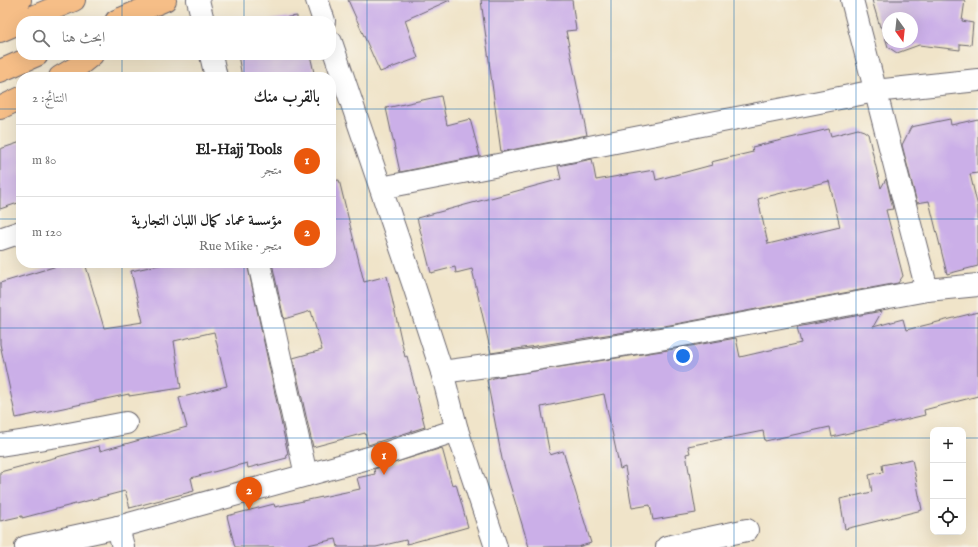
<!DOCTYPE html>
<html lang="ar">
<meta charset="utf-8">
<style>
:root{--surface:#fff;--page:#f6f6f6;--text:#222;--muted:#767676;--line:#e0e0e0;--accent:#ea580c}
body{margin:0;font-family:"IM FELL English",Amiri,serif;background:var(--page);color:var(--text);direction:rtl}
.controls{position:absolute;right:12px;bottom:12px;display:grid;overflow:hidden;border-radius:8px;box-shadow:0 4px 16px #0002}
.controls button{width:36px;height:36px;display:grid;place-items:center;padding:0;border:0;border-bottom:1px solid var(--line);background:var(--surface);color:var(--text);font:20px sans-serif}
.compass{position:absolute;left:882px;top:12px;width:36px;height:36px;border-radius:50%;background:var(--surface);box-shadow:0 4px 16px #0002;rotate:165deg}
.you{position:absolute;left:683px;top:356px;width:14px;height:14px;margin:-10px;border:3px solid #fff;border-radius:50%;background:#1a73e8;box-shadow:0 0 0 6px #1a73e833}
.badge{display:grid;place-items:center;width:26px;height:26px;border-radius:50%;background:var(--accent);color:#fff;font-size:13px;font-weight:700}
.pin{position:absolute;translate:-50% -33px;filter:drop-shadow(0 1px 2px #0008)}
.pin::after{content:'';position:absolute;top:21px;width:14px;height:12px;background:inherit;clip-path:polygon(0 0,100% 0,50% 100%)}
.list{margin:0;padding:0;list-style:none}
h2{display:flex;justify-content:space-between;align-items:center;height:52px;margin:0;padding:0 16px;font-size:17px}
h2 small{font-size:13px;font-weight:400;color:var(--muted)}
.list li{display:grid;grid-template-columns:26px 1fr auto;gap:12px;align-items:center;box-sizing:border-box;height:72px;padding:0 16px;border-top:1px solid var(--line)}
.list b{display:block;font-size:15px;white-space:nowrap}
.list p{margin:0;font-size:13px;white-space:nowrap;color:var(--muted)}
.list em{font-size:13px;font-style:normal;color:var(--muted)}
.icon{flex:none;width:22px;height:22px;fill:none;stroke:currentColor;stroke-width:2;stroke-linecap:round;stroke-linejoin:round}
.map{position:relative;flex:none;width:978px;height:547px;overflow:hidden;direction:ltr}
.search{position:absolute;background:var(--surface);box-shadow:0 4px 16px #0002;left:16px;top:16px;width:320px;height:44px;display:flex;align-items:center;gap:10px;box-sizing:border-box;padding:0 14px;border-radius:16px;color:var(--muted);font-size:15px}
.panel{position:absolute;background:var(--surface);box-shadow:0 4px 16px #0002;left:16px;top:72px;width:320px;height:196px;border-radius:16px;direction:rtl}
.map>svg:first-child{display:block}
</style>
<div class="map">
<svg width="978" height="547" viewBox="0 0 978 547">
<rect width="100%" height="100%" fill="#f7f3e8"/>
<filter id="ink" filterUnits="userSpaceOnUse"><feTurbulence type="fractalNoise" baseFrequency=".025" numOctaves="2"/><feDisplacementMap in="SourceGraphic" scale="8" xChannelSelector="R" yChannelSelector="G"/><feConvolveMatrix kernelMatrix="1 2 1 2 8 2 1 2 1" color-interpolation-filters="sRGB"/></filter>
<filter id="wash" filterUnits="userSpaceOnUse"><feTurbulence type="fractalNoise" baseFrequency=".012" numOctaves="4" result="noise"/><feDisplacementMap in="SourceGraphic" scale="16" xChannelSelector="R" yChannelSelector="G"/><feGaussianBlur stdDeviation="0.9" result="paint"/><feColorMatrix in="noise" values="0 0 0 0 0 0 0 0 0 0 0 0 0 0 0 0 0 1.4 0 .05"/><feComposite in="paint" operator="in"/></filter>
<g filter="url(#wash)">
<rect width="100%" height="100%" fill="#f0e4c9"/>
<g id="blocks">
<g fill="#cbafe8" fill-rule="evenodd">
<polygon points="348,0 450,0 405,20 418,58 380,72"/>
<polygon points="481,0 572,0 576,30 566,31 587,135 501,152"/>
<path d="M872 0H965L962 21 973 23 971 45 960 44V50L919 45 897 53 888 47 882 27H880ZM888 18H912V42H888Z"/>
<polygon points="297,16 297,21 304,20 304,21 263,21"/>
<polygon points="238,55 310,55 315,77 242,77"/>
<polygon points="441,96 447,125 470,119 480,156 400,172 386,108"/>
<polygon points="950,119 951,125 978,119 978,173 970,174 978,207 978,266 947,274 929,201 917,203 902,145 911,127"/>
<path d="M829 129 831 136 858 129 864 131 868 134 881 188 886 179 893 209 886 210 903 276 898 283 670 325 491 353 472 269 456 273 455 267 431 273 417 218 561 179 558 166 592 159 596 180 654 170 656 180 712 165 711 162 753 152 752 147ZM829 181 840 227 768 244 758 199Z"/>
<polygon points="21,142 21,202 0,209 0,149"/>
<polygon points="339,180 364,282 387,276 405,357 407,356 425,427 368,445 365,433 313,447 293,358 322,350 311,311 284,319 272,263 331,263 331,181"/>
<polygon points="67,263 85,263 104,328 143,322 131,271 168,263 247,263 288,454 286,454 287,458 248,468 247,463 191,478 194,491 130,508 125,491 22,518 22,516 0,521 0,472 99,446 100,451 187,427 179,398 227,386 214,332 174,341 181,388 129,396 129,394 16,418 0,344 0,283"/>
<polygon points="882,311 873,327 903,319 906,330 978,312 978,396 924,410 925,415 832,437 830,427 765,441 763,431 688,446 690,453 686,454 696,513 653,520 650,505 632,508 625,467 620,469 604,394 541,407 550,455 563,451 591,543 578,547 529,547 502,459 487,380 497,377 674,349 736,338 740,357 801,343 797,327"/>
<polygon points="442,448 452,485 456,484 468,527 407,544 406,540 376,547 338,547 336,539 298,547 235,547 227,516 274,504 275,507 360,489 357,478 375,474 374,469"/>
<polygon points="912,459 922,510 845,529 840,499 872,492 869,475 883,472 882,465"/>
</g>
</g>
</g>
<g filter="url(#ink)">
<use href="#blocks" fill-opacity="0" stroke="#6a666d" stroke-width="1"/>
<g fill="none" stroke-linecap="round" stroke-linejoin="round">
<defs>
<g id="minor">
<polyline points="198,0 203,21"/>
<polyline points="317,0 324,21"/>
<polyline points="852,0 927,290"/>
<polyline points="331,42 414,286 442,372 457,430 496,547"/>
<polyline points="211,55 216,77"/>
<polyline points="381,188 875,91 978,80"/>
<polyline points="0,239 21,232"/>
<polyline points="259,263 306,475"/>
<polyline points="442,372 524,361 672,337 927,290 978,285"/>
<polyline points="0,445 58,436 126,423"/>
<polyline points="118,527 123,547"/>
<polyline points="26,547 118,527 390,452 457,430"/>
<polyline points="667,547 747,530"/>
</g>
<g id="major">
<polyline points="23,21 74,0"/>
<polyline points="116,21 165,0"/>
<polyline points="0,31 21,22"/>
<polyline points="0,71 37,55"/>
</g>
<g id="highway">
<polyline points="0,9 20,0"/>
<polyline points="119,21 121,19"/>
<polyline points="60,77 77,67 92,55"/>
<polyline points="0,108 21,98"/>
</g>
</defs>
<use href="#minor" stroke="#6a666d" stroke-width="24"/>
<use href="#major" stroke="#6a666d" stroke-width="24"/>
<use href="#highway" stroke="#6a666d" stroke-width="24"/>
<use href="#minor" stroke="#fff" stroke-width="22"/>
<use href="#major" stroke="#f6be87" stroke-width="22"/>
<use href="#highway" stroke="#f6be87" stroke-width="22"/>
</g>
</g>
<path fill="none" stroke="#1f6fb2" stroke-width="1" stroke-opacity="0.55" d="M122 0V21M244 0V21M367 0V547M489 0V547M611 0V547M734 0V547M856 0V547M122 55V77M244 55V77M0 109H21M331 109H978M0 219H21M331 219H978M122 263V547M244 263V547M0 328H978M0 438H933M963 438H978"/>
</svg>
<div class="controls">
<button>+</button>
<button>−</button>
<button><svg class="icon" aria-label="locate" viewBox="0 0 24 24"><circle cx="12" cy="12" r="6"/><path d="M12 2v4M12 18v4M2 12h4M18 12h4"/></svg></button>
</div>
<svg class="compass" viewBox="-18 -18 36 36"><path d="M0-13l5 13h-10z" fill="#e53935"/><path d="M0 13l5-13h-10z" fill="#767676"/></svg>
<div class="you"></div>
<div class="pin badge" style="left:384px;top:475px">1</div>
<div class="pin badge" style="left:249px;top:510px">2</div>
<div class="search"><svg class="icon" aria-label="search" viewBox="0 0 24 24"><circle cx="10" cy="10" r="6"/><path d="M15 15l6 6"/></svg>ابحث هنا</div>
<section class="panel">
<h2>بالقرب منك<small>النتائج: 2</small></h2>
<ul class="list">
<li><span class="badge">1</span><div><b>El-Hajj Tools</b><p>متجر</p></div><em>80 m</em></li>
<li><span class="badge">2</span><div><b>مؤسسة عماد كمال اللبان التجارية</b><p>متجر · Rue Mike</p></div><em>120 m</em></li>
</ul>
</section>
</div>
